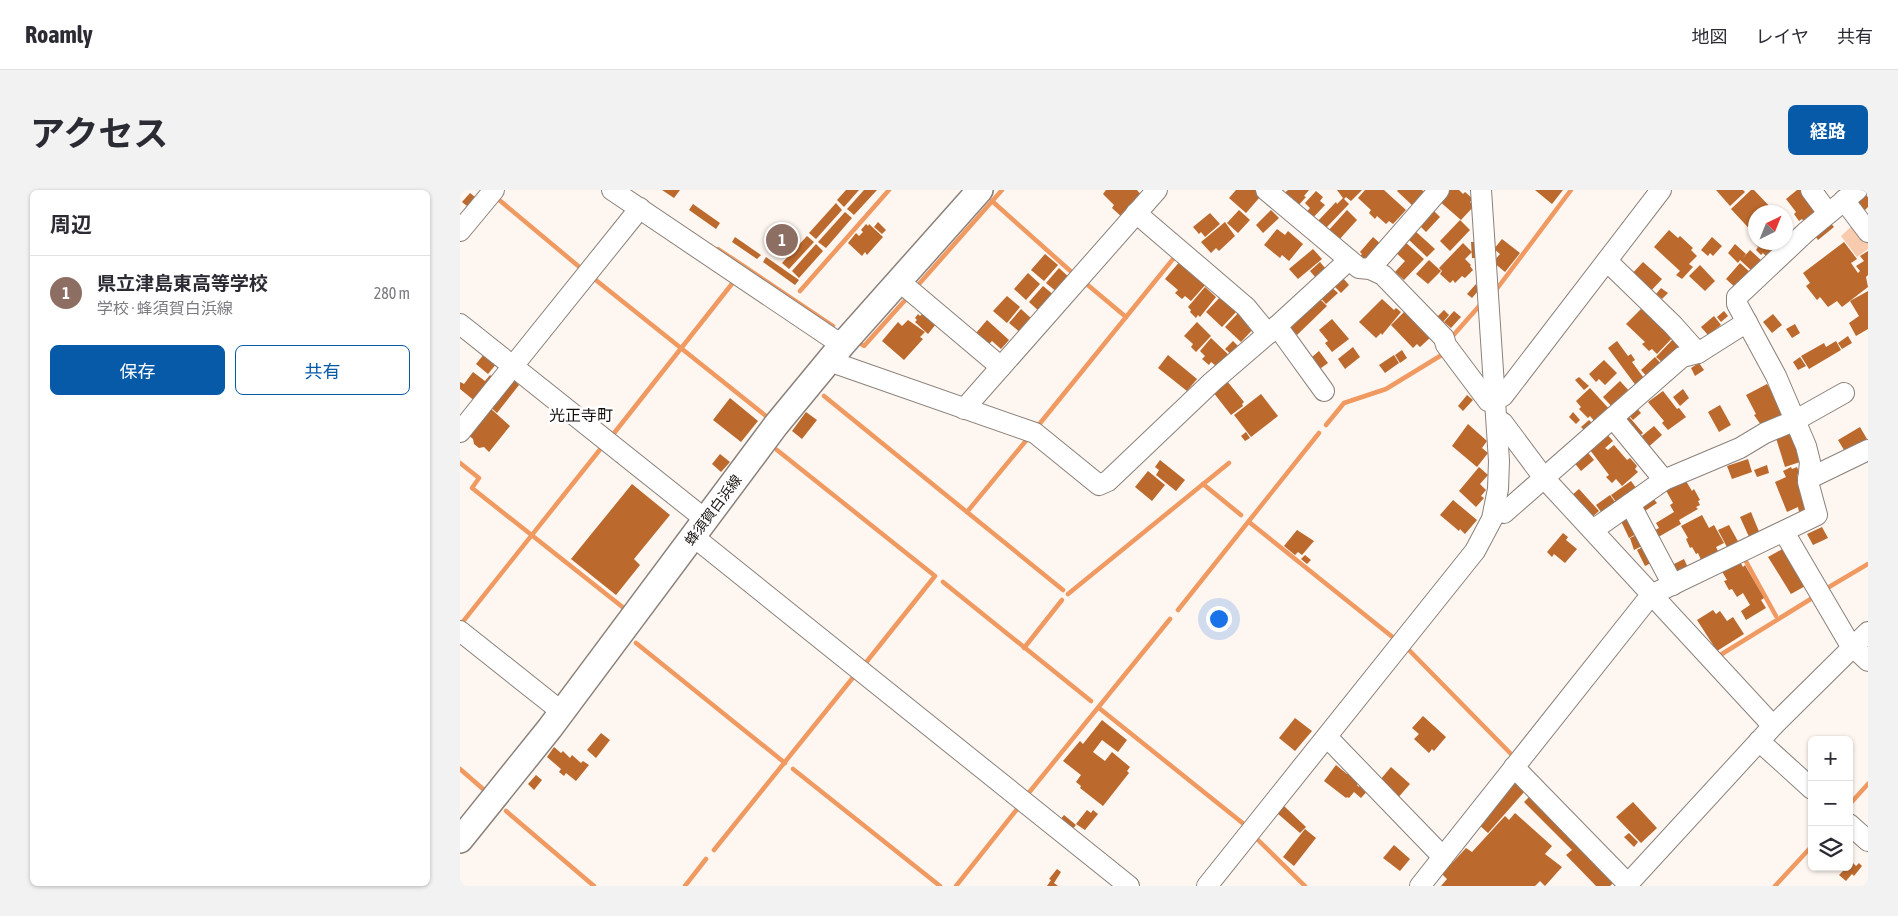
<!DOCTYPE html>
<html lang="ja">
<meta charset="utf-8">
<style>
:root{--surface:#fff;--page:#f2f2f3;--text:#2b2b33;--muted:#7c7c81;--line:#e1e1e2;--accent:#065aa8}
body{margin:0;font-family:"Asap Condensed","Noto Sans JP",sans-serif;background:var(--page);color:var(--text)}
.controls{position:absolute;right:15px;bottom:15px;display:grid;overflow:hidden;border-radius:8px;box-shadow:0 1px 4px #0004}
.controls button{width:45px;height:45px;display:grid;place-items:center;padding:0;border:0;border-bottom:1px solid var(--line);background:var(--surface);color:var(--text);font:25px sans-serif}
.compass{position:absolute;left:1288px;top:15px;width:45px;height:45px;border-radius:50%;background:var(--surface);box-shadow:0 1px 4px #0004;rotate:43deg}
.you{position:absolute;left:758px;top:428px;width:18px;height:18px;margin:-12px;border:4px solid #fff;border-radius:50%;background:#1a73e8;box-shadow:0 0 0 8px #1a73e833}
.badge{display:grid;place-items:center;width:32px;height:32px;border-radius:50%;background:var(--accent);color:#fff;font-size:16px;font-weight:700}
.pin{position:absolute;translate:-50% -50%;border:2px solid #fff;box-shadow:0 1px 5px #0006}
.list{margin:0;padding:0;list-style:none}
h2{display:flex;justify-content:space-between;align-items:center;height:65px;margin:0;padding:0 20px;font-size:21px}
h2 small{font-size:16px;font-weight:400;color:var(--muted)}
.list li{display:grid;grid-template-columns:32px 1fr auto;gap:15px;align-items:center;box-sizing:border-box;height:75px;padding:0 20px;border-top:1px solid var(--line)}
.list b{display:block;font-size:19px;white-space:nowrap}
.list p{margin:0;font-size:16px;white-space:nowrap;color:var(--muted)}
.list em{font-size:16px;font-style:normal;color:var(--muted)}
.actions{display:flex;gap:10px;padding:15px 20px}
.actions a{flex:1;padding:11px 0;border:1px solid var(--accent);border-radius:8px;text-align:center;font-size:18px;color:var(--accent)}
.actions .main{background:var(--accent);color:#fff}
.icon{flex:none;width:28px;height:28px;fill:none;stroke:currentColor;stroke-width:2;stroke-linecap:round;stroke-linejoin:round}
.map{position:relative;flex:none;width:1408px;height:696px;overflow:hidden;border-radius:8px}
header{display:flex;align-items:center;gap:30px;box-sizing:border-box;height:70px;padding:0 25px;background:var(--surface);border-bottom:1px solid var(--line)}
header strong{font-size:24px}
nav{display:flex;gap:28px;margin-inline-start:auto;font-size:18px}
.intro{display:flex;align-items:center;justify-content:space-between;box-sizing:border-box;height:120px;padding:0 30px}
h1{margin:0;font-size:35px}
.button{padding:12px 22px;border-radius:8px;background:var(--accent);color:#fff;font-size:18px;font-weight:700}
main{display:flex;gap:30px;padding:0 30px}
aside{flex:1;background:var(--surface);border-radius:8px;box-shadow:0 1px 4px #0004}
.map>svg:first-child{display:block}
</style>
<header>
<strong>Roamly</strong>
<nav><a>地図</a><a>レイヤ</a><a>共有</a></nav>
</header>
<div class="intro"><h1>アクセス</h1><a class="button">経路</a></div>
<main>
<aside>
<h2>周辺<small></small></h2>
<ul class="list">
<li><span class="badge" style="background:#8d6e63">1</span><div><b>県立津島東高等学校</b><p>学校 · 蜂須賀白浜線</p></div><em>280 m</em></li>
</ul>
<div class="actions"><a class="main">保存</a><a>共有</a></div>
</aside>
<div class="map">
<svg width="1408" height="696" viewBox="0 0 1408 696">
<rect width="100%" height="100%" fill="#fef6f0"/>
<polygon fill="#f8cbaf" points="1395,33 1408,51 1408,59 1397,67 1381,46"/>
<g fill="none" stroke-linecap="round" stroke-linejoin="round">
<g stroke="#f09960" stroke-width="4.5">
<polyline points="38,9 123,80"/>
<polyline points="532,11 616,86"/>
<polyline points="258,59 373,136"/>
<polyline points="132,87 306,226"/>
<polyline points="623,91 666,127"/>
<polyline points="459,94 542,0"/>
<polyline points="1036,100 1111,0"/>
<polyline points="340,101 429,0"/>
<polyline points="990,149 1021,114"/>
<polyline points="401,154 404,156 447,108"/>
<polyline points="364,206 603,400"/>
<polyline points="866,235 884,213 926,199 985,163"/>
<polyline points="577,237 717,64"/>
<polyline points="151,247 275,90"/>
<polyline points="317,260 475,386 404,475"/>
<polyline points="0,273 19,288 12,298 165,419"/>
<polyline points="743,294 781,325"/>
<polyline points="507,322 569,247"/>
<polyline points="789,332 935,449"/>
<polyline points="1283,366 1316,426"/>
<polyline points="483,392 631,511"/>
<polyline points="1364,400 1408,374"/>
<polyline points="608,404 769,273"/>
<polyline points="718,420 859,243"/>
<polyline points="1,434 142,257"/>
<polyline points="176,453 325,573"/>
<polyline points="564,458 602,410"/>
<polyline points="948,459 1054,567"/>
<polyline points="1257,467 1354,407"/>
<polyline points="639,518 785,635"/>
<polyline points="0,579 23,599"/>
<polyline points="333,579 480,696"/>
<polyline points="567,605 710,429"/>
<polyline points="1389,615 1408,594"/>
<polyline points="46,621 134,696"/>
<polyline points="797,649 845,696"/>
<polyline points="254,660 395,485"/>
<polyline points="225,696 246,669"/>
<polyline points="496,696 558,618"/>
<polyline points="1315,696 1352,656"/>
</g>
</g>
<g fill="#bb692d">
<polygon points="202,0 220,0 214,8"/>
<polygon points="386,0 399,0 384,17 377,10"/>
<polygon points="404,0 417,0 394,25 387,19"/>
<polygon points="646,0 677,0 683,7 664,29 652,18 654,15 643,4"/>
<polygon points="776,0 797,0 798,1 796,4 800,7 786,23 769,8"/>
<polygon points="828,0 849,0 844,6 846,7 836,18 822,5"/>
<polygon points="877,0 902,0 891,11 886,7 884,9 889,14 865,39 857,32 876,12 877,14 883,8"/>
<polygon points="905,0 924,0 946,20 933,34 929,31 926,34 917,26 915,29 909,23 911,20 898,8"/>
<polygon points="938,0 962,0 966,4 954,17 937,1"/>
<polygon points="987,0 999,0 1003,4 1005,2 1013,9 1010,12 1014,16 1001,30 978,10"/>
<polygon points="1075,0 1103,0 1092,14"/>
<polygon points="1256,0 1283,0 1285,2 1270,16"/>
<polygon points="1291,0 1294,0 1315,22 1296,22 1296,46 1271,19"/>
<polygon points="1337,0 1345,0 1362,21 1346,34 1342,29 1339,31 1334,24 1336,22 1326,9"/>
<polygon points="856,1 863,7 860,11 865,15 849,32 843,26 850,18 845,13"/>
<polygon points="10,3 15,7 7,16 2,12"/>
<polygon points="1404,3 1408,7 1408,17 1401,24 1392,15"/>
<polygon points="376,13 382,20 356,49 349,43"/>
<polygon points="233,14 260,33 256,39 229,20"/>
<polygon points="972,19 980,27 966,42 958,34"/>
<polygon points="779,20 790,30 778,43 767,33"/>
<polygon points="811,20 819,28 803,43 796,35"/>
<polygon points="887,20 897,30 878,51 868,41"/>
<polygon points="385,22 392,28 366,58 358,52"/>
<polygon points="750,23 760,34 745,47 741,42 739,44 733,37"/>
<polygon points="1000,30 1010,40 990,61 980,51"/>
<polygon points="1368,30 1374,37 1358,50 1352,42"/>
<polygon points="418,32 426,40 422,44 414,37"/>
<polygon points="765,32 775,46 759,61 756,58 751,63 741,52"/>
<polygon points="406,34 408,36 409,34 423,47 407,65 405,62 402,66 388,53 396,43 399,46 403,42 401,40"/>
<polygon points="817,39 825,45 828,41 843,54 829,71 822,65 820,68 804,55"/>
<polygon points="954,40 975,59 967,67 947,48"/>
<polygon points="1209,40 1218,48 1220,46 1233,58 1231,60 1237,66 1229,74 1233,77 1222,89 1216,85 1220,81 1194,57"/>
<polygon points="347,46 354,52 329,79 322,73"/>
<polygon points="275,47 301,65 297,69 272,52"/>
<polygon points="913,47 923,56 906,74 899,67 902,64 900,62"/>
<polygon points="1252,47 1262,56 1253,66 1250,63 1248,66 1241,60"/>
<polygon points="1042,49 1060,63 1045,82 1033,72 1040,64 1034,59"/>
<polygon points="1296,49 1296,52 1325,52 1308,68 1303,63 1301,65 1296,60 1298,57 1293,51"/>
<polygon points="944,51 964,69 944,90 935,82 945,71 934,61"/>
<polygon points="1011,52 1016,52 1017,68 1012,68"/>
<polygon points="1384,52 1397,69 1391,73 1398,83 1400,81 1396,76 1404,71 1400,66 1408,61 1408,85 1406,87 1408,97 1382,117 1377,111 1368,117 1360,107 1357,110 1346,96 1350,93 1343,83"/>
<polygon points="1003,53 1012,62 1005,69 1011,75 1010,76 1013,80 1005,88 1002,86 995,93 993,90 990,93 980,84 982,81 979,78"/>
<polygon points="356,54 363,61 339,88 332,81"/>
<polygon points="1275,54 1286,64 1282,69 1290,60 1303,72 1293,82 1280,70 1278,73 1268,63"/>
<polygon points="853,59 862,69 838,89 829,79"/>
<polygon points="585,64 598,75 584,91 571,80"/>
<polygon points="306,67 339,90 335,95 303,72"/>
<polygon points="721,70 746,94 731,111 725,106 722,109 715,103 718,100 705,89"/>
<polygon points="969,70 981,81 968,94 956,84"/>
<polygon points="860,72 866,79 856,88 850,81"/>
<polygon points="1183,72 1202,89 1189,103 1170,86"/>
<polygon points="1280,73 1291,83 1277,99 1266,89"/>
<polygon points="1240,75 1255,91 1245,101 1229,86"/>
<polygon points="599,78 611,89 598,103 586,93"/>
<polygon points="568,83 580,94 566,110 554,99"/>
<polygon points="883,88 889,95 881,103 874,96"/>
<polygon points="1016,94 1018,101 1012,108 1007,104"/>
<polygon points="869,95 878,103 866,114 858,105"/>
<polygon points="583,96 595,106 581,123 569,112"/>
<polygon points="745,97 756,107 740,127 738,125 736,128 730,122 731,120 728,117"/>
<polygon points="1201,98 1208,103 1202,109 1196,104"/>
<polygon points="1408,101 1408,139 1396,146 1389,133 1399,126 1390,111"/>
<polygon points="762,105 778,120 762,137 746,122"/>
<polygon points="547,106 560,117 547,133 533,121"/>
<polygon points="858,107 867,116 837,145 828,135"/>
<polygon points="922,109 934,120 936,118 941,122 922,145 921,143 916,148 899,132"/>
<polygon points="1184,116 1214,146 1197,164 1192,159 1189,161 1182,154 1185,152 1166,134"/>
<polygon points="561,119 573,130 562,144 549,133"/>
<polygon points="984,120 989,125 983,132 977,127"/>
<polygon points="780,121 796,136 781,152 765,137"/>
<polygon points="945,121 971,147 960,157 957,154 953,158 931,135"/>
<polygon points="994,121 1001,127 991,138 984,132"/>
<polygon points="1264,121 1268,126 1261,132 1257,127"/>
<polygon points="463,123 476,134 468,144 455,132 457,130 455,128 458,124 460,126"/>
<polygon points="1313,124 1322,135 1312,143 1303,132"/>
<polygon points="1254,126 1261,135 1248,145 1241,137"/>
<polygon points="872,129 889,149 872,162 865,153 868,151 859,140"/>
<polygon points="448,130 465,142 460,147 463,149 444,170 422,151 438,132 442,136"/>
<polygon points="527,130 549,150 541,159 532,151 529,154 516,143"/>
<polygon points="737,132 751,146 736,162 731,157 733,154 724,146"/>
<polygon points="1335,134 1340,143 1332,148 1326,139"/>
<polygon points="1388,146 1392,153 1382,159 1378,153"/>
<polygon points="1215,147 1223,155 1204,174 1196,167"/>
<polygon points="751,148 771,167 751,180 755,175 751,172 749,175 742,169 745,166 740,161"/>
<polygon points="773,151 780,158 773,166 765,159"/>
<polygon points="1157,151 1168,166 1171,164 1175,170 1172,172 1186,191 1177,197 1148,158"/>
<polygon points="1376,151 1381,160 1349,179 1341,166 1364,153 1366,157"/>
<polygon points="893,157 900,167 885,179 878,169"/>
<polygon points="942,160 947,168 940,173 935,165"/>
<polygon points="859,161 868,173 857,181 851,173 855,170 852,167"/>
<polygon points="25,163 37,173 28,184 16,174"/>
<polygon points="708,165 737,189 727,201 698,178"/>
<polygon points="934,165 939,173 925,183 919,175"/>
<polygon points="1195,167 1203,176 1189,189 1181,180"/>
<polygon points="1340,167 1346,176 1338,180 1333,172"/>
<polygon points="1144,170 1157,183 1145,195 1139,189 1136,192 1129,184"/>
<polygon points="1239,173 1244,180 1235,186 1231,178"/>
<polygon points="13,182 25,191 30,185 35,189 16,212 0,199 0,192 4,194"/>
<polygon points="1119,187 1129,196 1124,200 1115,190"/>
<polygon points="49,189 59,190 57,193 59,195 37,223 28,215"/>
<polygon points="767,191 784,212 782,214 783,216 771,225 753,202"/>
<polygon points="1160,191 1171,203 1154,219 1143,207"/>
<polygon points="1307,194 1310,199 1311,199 1324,229 1304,239 1294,225 1296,224 1286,205"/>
<polygon points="1130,198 1150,220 1136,233 1130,226 1128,228 1119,219 1121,217 1116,211"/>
<polygon points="1223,199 1229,208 1220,216 1213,207"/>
<polygon points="1203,201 1217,219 1219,218 1226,227 1208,240 1202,233 1204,231 1188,212"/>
<polygon points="801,204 818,226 791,247 774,225"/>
<polygon points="1007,205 1013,210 1003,221 998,216"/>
<polygon points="270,208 298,231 281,252 253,230"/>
<polygon points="1174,215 1181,223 1173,230 1166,222"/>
<polygon points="1260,215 1271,235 1259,242 1248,222"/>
<polygon points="30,218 50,236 29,262 24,257 19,258 14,254 13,249 6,243"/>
<polygon points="346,222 357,230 342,249 332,241"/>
<polygon points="1113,222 1120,230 1116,234 1109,227"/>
<polygon points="1165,222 1183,243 1175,250 1158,229"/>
<polygon points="1129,230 1132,233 1124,240 1121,237"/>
<polygon points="1008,234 1027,251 1022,258 1028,263 1017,277 992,256"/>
<polygon points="1194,236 1202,245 1185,260 1177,250"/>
<polygon points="1400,237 1407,249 1404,251 1406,255 1387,265 1378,250"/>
<polygon points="1333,238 1343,271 1325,277 1315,245"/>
<polygon points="1144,241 1153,251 1145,258 1148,260 1154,255 1167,270 1170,268 1177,276 1175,279 1178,282 1162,296 1156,289 1152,293 1146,287 1149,285 1127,256"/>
<polygon points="786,242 790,248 785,251 781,246"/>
<polygon points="1125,259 1134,270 1121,281 1112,270"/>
<polygon points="260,264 270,272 261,282 252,274"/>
<polygon points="1288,269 1292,282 1272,289 1267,276"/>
<polygon points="700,270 725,290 716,301 696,285 699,280 695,277"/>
<polygon points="1307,275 1309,283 1297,287 1294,280"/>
<polygon points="1019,277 1028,285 1020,294 1026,300 1021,306 1024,308 1016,317 999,301"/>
<polygon points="1331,277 1332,279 1337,277 1340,284 1337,285 1350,317 1339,322 1338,317 1327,322 1315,292 1326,287 1323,281"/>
<polygon points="688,281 705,295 692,311 675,297"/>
<polygon points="1223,286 1232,301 1234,299 1240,310 1238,311 1240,315 1236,317 1238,319 1219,330 1221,334 1193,350 1190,343 1199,338 1196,333 1214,322 1210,315 1213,313 1204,297"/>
<polygon points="1171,291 1179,302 1159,316 1151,305"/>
<polygon points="172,294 210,325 174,369 180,375 156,405 111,369"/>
<polygon points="1119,299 1139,321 1131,328 1111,306"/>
<polygon points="1150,305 1158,316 1144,326 1136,315"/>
<polygon points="1191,306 1197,313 1185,321 1176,316"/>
<polygon points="993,310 1017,330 1005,344 1000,339 999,341 980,325"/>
<polygon points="1170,322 1180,342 1169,348 1159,327"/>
<polygon points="1291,322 1300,344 1290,349 1280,327"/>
<polygon points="1242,325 1249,338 1254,335 1264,353 1256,357 1259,363 1242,372 1238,363 1236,364 1232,357 1230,358 1226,349 1228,348 1221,336"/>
<polygon points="1269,335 1280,355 1269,361 1258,340"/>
<polygon points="1362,337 1368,348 1353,355 1347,344"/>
<polygon points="837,340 854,351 842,365 838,362 835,365 824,356"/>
<polygon points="1103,343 1108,347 1106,350 1117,359 1105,373 1094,364 1092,367 1087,362"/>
<polygon points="1181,343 1186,354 1174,360 1170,348"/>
<polygon points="1188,354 1197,370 1185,376 1177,360"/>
<polygon points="1326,357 1347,395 1331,404 1308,367"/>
<polygon points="845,365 851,370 847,374 841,369"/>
<polygon points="1278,368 1283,377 1285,375 1304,408 1301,410 1306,418 1286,430 1281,421 1290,415 1283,403 1277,407 1272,399 1269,400 1264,391 1267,390 1260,378"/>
<polygon points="1224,369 1229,380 1217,386 1212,375"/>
<polygon points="1253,420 1256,424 1260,421 1267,431 1273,427 1284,444 1257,461 1237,430"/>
<polygon points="963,526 986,547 974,561 972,559 969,563 954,549 959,544 952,538"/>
<polygon points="835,528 852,541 835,561 819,548"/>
<polygon points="642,530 667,550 658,562 642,550 633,562 645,571 652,562 670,577 667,581 669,583 643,616 620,598 621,596 616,592 621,585 603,571 620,551 623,554"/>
<polygon points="141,543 150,550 136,568 127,560"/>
<polygon points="94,557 101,563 103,561 110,568 112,565 121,573 123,571 129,575 116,591 106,583 104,586 99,582 101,579 87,567"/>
<polygon points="876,575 887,584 888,583 900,591 897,595 899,597 902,592 910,598 901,608 894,602 889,608 887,607 886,608 864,591"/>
<polygon points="931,577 950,594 936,610 920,590"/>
<polygon points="76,585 82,590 74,600 68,594"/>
<polygon points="1056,592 1065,601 1028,643 1018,634"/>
<polygon points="1071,605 1155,691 1150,696 1136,696 1106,665 1112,660 1064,612"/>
<polygon points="1173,612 1197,638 1181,653 1156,627"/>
<polygon points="824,616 846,637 840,643 817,623"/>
<polygon points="627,620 631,623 633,620 638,624 625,640 616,634"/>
<polygon points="1055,623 1092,656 1085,664 1102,677 1085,696 1080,691 1075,696 981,696 987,689 982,684 1006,658 1012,662 1045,626 1049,630"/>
<polygon points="604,625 616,635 612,640 600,630"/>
<polygon points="845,639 856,648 834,676 823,667"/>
<polygon points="1169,643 1178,652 1174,657 1164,647"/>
<polygon points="934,655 950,669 940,681 923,668"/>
<polygon points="1392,672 1396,676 1399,673 1402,676 1394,686 1392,684 1386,691 1379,685 1387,677 1389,677"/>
<polygon points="597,679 601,682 594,693 598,696 587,696 591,690 589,689"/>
</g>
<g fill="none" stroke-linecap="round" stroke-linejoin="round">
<defs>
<g id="minor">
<polyline points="152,0 382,155"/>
<polyline points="806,0 899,78 910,79 923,85 984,148 986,155 1028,211 1035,210 1043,206 1201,0"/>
<polyline points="1351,0 1368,23"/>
<polyline points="1384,10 1408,42"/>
<polyline points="676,23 786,117 808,144"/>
<polyline points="0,41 34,0"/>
<polyline points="1147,71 1213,135 1238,163"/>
<polyline points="910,79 979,0"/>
<polyline points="439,91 541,177"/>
<polyline points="0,134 246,330"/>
<polyline points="817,136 864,201"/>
<polyline points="369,171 575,243 639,295 648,291 752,192 817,136 889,70"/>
<polyline points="504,219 697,0"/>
<polyline points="1153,228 1204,290"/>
<polyline points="1037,229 1043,233 1084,288 1313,536"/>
<polyline points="0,242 180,18"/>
<polyline points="1348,289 1408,260"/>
<polyline points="1170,314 1213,395"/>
<polyline points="1034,320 1044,323 1222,167 1238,163 1287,132"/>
<polyline points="1133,340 1204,290 1280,258 1305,243 1336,230 1384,203"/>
<polyline points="1324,342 1392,458"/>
<polyline points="234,347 669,696"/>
<polyline points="0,441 102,522"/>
<polyline points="1393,457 1408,471"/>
<polyline points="867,547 983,667"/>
<polyline points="1299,551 1352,599"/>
<polyline points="1054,577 1168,694"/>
<polyline points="1389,634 1408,651"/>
<polyline points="747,696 1015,361 1032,329 1038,299 1039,271 1021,0"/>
<polyline points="960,696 1191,405 1357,325 1348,292 1350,272 1346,256 1316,186 1277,114 1277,107 1346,42 1397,0"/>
<polyline points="1166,696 1313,536 1408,442"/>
</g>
<polyline id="major" points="0,650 90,538 316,235 382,155 520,0"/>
</defs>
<use href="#minor" stroke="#8b817b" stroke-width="22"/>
<use href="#major" stroke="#8b817b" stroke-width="28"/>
<use href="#minor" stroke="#fff" stroke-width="20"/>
<use href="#major" stroke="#fff" stroke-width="25"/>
</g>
<g text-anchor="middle" stroke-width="5" stroke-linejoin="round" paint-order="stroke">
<g font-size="14" fill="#14100e" stroke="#fff">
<text transform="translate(253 320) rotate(-53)" y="5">蜂須賀白浜線</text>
</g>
<g font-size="16" fill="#14100e" stroke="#fff">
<text x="121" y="231">光正寺町</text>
</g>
</g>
</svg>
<div class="controls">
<button>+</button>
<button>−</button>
<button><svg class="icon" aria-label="layers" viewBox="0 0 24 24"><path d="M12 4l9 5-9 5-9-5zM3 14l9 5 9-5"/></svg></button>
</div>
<svg class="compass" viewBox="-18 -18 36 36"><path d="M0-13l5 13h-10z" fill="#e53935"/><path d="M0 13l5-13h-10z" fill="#7c7c81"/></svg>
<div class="you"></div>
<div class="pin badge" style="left:322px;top:50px;background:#8d6e63">1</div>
</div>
</main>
